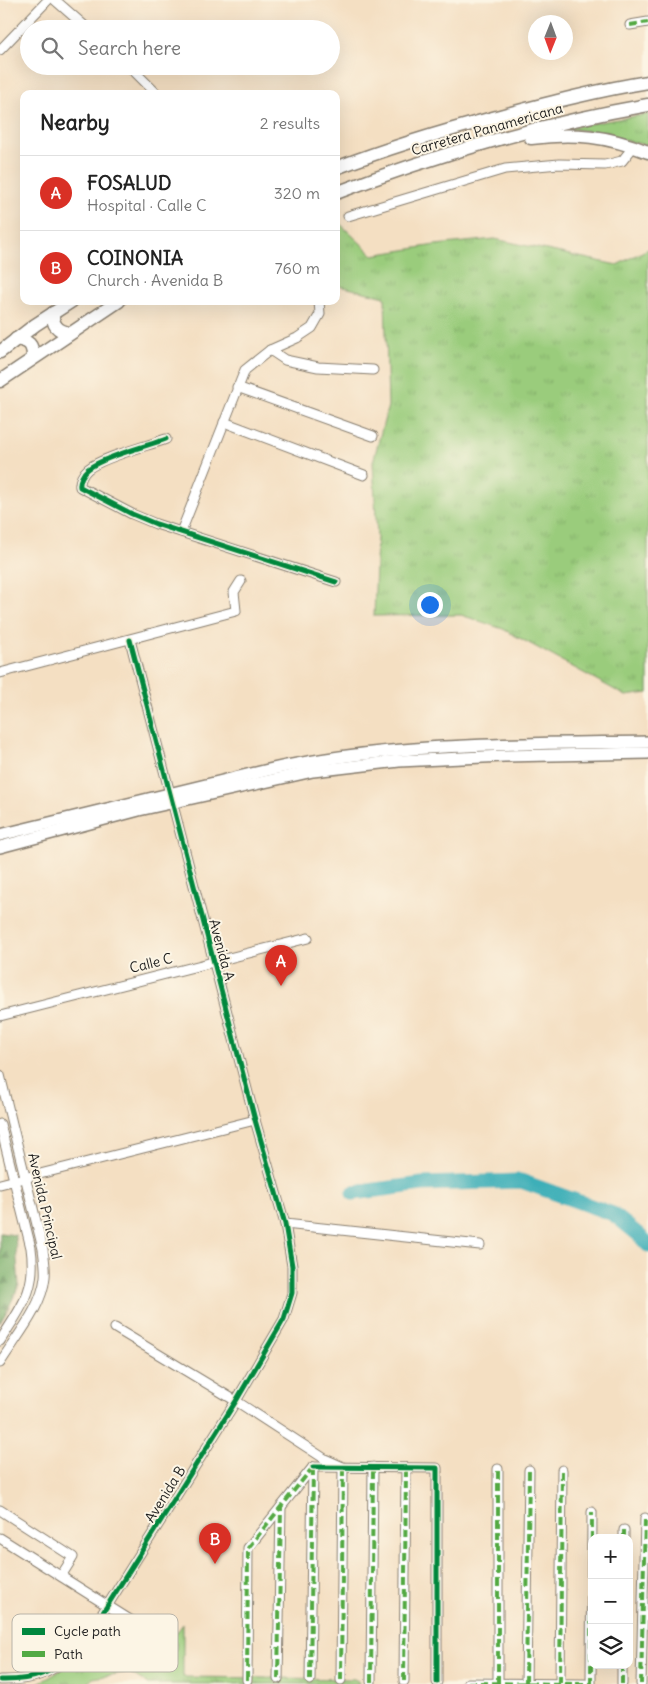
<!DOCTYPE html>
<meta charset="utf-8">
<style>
:root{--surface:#fff;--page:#f2f2f2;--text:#222;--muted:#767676;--line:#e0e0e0;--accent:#d93025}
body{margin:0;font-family:Delius,sans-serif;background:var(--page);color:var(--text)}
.controls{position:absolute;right:15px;bottom:15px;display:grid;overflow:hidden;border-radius:10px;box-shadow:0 5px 20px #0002}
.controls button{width:45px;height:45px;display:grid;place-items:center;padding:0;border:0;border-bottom:1px solid var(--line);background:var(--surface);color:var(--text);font:25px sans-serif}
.compass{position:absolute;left:528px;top:15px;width:45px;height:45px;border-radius:50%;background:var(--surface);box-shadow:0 5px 20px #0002;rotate:181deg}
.you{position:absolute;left:429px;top:604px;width:18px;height:18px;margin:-12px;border:4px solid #fff;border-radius:50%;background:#1a73e8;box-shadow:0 0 0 8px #1a73e833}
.badge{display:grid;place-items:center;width:32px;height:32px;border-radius:50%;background:var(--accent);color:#fff;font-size:16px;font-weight:700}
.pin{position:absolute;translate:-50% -41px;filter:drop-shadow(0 1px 2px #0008)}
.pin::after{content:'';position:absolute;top:26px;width:18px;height:15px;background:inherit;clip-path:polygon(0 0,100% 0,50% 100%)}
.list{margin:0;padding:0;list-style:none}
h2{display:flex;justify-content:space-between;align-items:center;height:65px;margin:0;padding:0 20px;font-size:21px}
h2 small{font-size:16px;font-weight:400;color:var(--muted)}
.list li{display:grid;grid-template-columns:32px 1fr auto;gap:15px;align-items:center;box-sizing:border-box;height:75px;padding:0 20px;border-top:1px solid var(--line)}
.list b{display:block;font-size:19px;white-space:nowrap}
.list p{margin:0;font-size:16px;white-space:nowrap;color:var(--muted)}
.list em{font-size:16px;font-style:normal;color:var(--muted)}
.icon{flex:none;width:28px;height:28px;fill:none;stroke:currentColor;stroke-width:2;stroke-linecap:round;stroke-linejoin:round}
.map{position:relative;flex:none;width:648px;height:1684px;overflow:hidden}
.search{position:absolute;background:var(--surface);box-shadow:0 5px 20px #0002;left:20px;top:20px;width:320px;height:55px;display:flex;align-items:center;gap:12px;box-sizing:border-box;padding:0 18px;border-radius:28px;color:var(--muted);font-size:19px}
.panel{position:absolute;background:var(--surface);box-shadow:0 5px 20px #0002;left:20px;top:90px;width:320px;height:215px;border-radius:10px}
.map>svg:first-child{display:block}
</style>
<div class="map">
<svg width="648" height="1684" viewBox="0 0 648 1684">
<defs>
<pattern id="grass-tufts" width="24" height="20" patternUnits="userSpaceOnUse" patternTransform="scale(1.25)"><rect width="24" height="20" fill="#9acc7c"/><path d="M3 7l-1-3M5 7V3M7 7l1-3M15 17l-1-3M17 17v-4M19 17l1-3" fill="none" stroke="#84af6b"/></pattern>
<pattern id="forest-firs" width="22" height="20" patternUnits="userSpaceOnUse" patternTransform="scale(1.25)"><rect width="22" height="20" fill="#7bb06c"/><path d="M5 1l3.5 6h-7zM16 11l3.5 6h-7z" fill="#648e58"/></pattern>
</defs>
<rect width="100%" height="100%" fill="#fcf5e5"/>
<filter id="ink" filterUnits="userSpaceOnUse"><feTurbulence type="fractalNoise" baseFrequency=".02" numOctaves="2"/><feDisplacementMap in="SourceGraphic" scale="10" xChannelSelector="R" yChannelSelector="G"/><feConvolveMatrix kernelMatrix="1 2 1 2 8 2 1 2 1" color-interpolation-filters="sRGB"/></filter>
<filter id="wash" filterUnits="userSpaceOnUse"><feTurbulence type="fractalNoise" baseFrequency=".0096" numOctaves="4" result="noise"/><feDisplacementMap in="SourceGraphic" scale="20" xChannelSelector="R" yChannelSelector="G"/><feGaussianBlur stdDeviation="1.12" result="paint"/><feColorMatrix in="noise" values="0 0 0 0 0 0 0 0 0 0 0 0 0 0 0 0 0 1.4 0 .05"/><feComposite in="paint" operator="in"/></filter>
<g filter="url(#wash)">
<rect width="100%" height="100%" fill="#f4dfc2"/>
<g fill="url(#grass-tufts)" stroke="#5b744c">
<polygon points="648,114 648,146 588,131 564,128"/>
<polygon points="336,220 373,255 435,245 495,239 617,265 648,249 648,693 626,696 503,629 461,615 374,616 377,537 373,462 388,406 385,297 336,285"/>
<path d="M183 1624V1677L354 1679 358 1681 359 1684H148L129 1672 93 1678 87 1684H36C63 1672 75 1659 94 1639L111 1648 119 1641 152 1658 163 1646 167 1649 176 1650V1643L170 1641Z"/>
</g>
<polygon fill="url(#forest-firs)" stroke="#4c6644" points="0,1233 15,1235 19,1285 8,1309 0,1323"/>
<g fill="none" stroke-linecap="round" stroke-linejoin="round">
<polyline stroke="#3eafb8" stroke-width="15" points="353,1193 422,1184 521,1181 613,1214 639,1235 648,1245"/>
</g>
</g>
<g filter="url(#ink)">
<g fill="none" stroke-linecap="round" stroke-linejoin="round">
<defs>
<g id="minor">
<polyline points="55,0 88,29"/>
<polyline points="630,25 648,22"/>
<polyline points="0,50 48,0"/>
<polyline points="129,66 157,94"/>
<polyline points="348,216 505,169 559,164 605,165 622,161 634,146"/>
<polyline points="270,350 285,360 318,367 373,370"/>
<polyline points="237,387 373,436"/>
<polyline points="224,422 364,475"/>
<path d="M166 439C147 446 103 457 88 469 83 473 79 481 80 487L132 514 156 524 336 582"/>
<polyline points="181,532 245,370 270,350 297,338 312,328 320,314 319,301"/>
<polyline points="0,673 236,611 234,592 241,581"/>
<polyline points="0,1016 308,938"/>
<path d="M0 1075 43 1249C44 1258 46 1268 45 1277 42 1308 16 1337 0 1363"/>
<path d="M0 1124 31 1248C37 1291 21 1307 0 1341"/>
<polyline points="0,1184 255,1120"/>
<polyline points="285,1224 480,1245"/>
<polyline points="115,1328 236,1401 325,1459 343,1467 341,1680"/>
<polyline points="313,1467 437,1468 437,1682"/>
<polyline points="0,1510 73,1557 61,1576"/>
<polyline points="0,1538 162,1640"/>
<polyline points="624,1538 624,1530"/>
<polyline points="278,1679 281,1507"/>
<path d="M0 1680C37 1681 52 1672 80 1649L236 1401 284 1319 292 1293V1266L285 1224 255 1120 130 640"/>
<polyline points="247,1680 248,1548 313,1467"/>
<polyline points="310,1680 313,1467"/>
<polyline points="404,1681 406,1468"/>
<polyline points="371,1682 373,1467"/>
<polyline points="468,1683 585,1684"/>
<polyline points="498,1683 498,1469"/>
<polyline points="526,1683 529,1470"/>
<polyline points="560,1683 562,1470"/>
<polyline points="591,1684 592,1512"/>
<polyline points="622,1684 622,1665"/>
<polyline points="641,1684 645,1518"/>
</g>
<g id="major">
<path d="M0 835 268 770C392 742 521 744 648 742"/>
<polyline points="0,847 139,810 313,771 399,761 504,756 648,753"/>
</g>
<g id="highway">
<path d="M531 138C574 132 608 136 648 152"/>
<path d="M336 168C390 147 444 131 500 116 549 103 598 90 648 82"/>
<path d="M336 193C434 155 545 123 648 105"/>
<path d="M53 313C52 325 58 331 69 333"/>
<path d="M16 339C29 341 33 344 33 358"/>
<polyline points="0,352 35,325 72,301"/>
<polyline points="0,381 119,301"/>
</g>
</defs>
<use href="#minor" stroke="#887e6f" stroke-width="11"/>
<use href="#major" stroke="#887e6f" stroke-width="14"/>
<use href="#highway" stroke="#887e6f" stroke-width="15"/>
<use href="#minor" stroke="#fff" stroke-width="9"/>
<use href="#major" stroke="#fff" stroke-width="11"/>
<use href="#highway" stroke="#fff" stroke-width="12"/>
<g stroke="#52a943" stroke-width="4" stroke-dasharray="8 4" stroke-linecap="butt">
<polyline points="630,25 648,22"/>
<polyline points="624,1538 624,1530"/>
<polyline points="278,1679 281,1506"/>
<polyline points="247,1680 248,1548 313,1467"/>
<polyline points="310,1680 313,1467"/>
<polyline points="341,1680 343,1467"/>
<polyline points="404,1681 406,1468"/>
<polyline points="371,1682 373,1467"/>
<polyline points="468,1683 585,1684"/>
<polyline points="498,1683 498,1469"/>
<polyline points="526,1683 529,1470"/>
<polyline points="560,1683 562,1470"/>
<polyline points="591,1684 592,1512"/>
<polyline points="622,1684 622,1665"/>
<polyline points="641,1684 645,1518"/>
</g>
<defs>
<g id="cycleway">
<path d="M166 439C147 446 103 457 88 469 83 473 79 481 80 487L132 514 156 524 336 582"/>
<polyline points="313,1467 437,1468 437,1682"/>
<path d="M0 1680C37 1681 52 1672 80 1649L236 1401 284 1319 292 1293V1266L285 1224 255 1120 130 640"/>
</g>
</defs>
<use href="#cycleway" stroke="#fcf5e5" stroke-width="8"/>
<use href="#cycleway" stroke="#00873e" stroke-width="5"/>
</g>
</g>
<g text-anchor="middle" stroke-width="4" stroke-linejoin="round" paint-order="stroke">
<g font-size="14" fill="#1c1c1c" stroke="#fcf5e5">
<text transform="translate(487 129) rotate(-16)" y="5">Carretera Panamericana</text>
<text transform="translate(222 950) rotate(75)" y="5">Avenida A</text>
<text transform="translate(151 963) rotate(-14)" y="5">Calle C</text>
<text transform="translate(45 1206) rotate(77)" y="5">Avenida Principal</text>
<text transform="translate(165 1494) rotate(-58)" y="5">Avenida B</text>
</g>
</g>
<rect x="12" y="1614" width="166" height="58" rx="8" fill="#fcf5e5" stroke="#b9b4a9" stroke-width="1"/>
<rect x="22" y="1628" width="23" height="7" fill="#00873e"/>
<rect x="22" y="1651" width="23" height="6" fill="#52a943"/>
<g font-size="14" fill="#1c1c1c">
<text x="54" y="1636">Cycle path</text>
<text x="54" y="1659">Path</text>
</g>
</svg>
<div class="controls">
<button>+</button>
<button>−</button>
<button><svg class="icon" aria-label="layers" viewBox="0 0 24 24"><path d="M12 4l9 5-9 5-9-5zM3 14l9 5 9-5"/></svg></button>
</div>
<svg class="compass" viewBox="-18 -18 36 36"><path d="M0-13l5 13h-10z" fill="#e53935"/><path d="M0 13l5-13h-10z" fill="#767676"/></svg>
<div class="you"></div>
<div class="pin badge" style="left:281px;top:986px">A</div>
<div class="pin badge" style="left:215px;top:1564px">B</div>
<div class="search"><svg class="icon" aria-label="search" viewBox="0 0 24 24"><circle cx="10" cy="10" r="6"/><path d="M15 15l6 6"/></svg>Search here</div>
<section class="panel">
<h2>Nearby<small>2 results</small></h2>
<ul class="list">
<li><span class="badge">A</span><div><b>FOSALUD</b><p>Hospital · Calle C</p></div><em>320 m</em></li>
<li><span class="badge">B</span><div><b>COINONIA</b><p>Church · Avenida B</p></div><em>760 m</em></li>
</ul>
</section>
</div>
